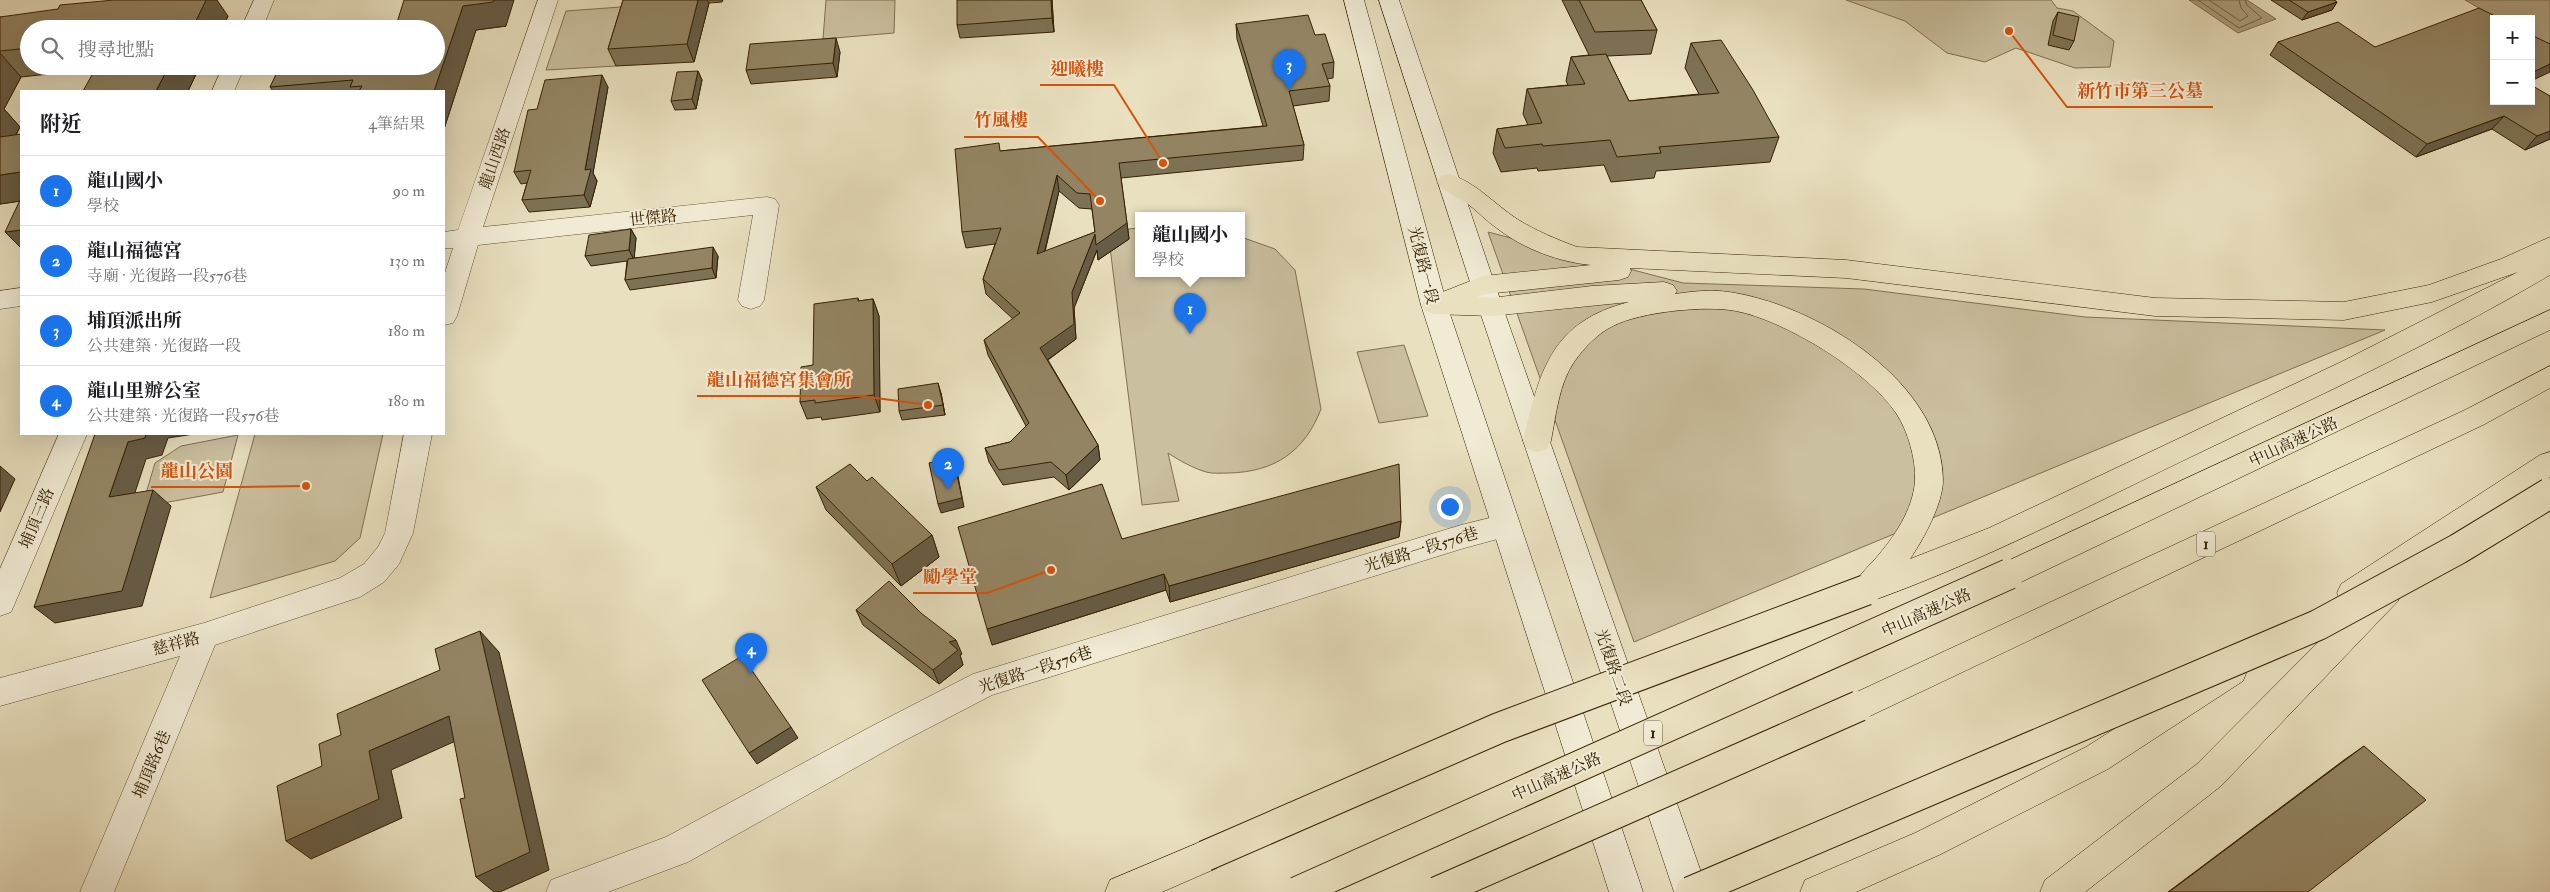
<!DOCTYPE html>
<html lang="zh-TW">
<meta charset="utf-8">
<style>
:root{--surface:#fff;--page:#f2f2f2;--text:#202124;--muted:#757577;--line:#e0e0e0;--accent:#1a73e8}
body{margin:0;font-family:"IM FELL Double Pica","Noto Serif TC",serif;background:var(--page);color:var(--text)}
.controls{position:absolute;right:15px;top:15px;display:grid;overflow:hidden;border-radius:0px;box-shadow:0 5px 20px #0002}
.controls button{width:45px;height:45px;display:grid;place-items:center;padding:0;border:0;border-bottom:1px solid var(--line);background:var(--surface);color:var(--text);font:25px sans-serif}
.you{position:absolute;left:1449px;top:506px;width:18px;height:18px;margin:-12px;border:4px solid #fff;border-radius:50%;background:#1a73e8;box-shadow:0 0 0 8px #1a73e833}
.badge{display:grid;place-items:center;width:32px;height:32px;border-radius:50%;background:var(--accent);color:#fff;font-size:16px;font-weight:700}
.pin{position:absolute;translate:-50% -41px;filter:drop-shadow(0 1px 2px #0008)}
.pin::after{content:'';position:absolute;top:26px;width:18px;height:15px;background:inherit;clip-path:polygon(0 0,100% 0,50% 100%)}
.popup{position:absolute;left:1135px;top:212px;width:110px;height:65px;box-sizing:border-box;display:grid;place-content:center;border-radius:0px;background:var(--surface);filter:drop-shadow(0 1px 4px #0005);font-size:16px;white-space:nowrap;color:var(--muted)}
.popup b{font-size:19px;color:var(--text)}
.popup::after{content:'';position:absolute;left:50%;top:100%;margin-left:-10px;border:10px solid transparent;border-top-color:var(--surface)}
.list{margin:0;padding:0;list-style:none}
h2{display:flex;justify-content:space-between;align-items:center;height:65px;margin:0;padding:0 20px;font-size:21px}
h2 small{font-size:16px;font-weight:400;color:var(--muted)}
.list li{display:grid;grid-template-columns:32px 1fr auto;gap:15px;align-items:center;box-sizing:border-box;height:70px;padding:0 20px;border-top:1px solid var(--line)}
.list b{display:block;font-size:19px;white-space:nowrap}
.list p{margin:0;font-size:16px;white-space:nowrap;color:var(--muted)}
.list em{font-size:16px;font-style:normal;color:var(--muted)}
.icon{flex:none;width:28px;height:28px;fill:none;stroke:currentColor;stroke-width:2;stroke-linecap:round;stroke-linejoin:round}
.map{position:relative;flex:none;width:2550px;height:892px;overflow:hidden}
.search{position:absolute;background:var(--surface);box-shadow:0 5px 20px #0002;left:20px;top:20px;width:425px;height:55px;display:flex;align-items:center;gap:12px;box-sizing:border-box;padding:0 18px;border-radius:28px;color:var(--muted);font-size:19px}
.panel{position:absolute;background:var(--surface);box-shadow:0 5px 20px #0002;left:20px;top:90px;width:425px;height:345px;border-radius:0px}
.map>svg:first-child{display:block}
</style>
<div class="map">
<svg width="2550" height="892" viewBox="0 0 2550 892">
<rect width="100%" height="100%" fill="#e9e0bf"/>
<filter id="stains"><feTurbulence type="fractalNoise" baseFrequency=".004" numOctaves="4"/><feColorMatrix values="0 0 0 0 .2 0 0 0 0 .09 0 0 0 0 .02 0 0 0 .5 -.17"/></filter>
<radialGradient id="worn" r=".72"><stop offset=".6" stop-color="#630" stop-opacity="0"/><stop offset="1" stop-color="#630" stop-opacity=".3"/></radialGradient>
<g fill="#cabf9f" stroke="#807050">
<polygon points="826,0 895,0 894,33 823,39"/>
<polygon points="1846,0 2051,0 2057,8 2073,11 2114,41 2110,67 2075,68 2016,48 1985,62 1947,53 1905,21"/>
<polygon points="634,6 616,66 546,70 566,11"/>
<path d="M1139 228V273H1241V237L1275 249 1295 270 1321 409C1305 451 1275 472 1229 473 1222 473 1213 474 1206 472 1193 468 1180 461 1168 453L1179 501 1142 505 1108 231Z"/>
<polygon points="1488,232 1683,283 1864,289 2085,317 2385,330 1634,642"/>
<polygon points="1404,345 1428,416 1379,423 1357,352"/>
<polygon points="255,434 383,434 360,538 335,561 210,598"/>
<polygon points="238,435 223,492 142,507 155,463 181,446"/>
</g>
<g fill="#ac9f7e" stroke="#7c6c4c">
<polygon points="2189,0 2247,0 2276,19 2238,33"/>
<polygon points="2465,0 2550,0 2550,49 2531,38 2531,19 2498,19"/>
</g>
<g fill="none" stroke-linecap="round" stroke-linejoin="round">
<g stroke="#70603f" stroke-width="1">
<polyline points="2198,0 2239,28 2262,18 2247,5 2245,0"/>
<polyline points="2209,0 2240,21 2248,16 2241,8 2239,0"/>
</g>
<defs>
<g id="street">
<polygon points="254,0 274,0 262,29 241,29"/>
<polygon points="538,0 558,0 483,227 767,197 775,199 779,205 764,300 760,306 751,309 742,306 738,300 753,215 478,245 457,316 453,323 444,325 444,276 453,248 444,248 444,232 458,230"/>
<polygon points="223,66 245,66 234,91 212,91"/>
<polygon points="21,288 21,306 0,309 0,291"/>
<polygon points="59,434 87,434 15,603 11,612 0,616 0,569"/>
<polygon points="404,434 432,434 413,533 399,564 384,582 360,597 215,645 114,892 80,892 180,656 0,706 0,678 204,623 340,578 364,564 378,547 385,533"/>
<polygon points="1506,514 1516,518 1520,526 1516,534 1461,549 992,695 896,745 688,862 608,892 546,892 551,880 666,837 874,725 973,674 1461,525"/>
</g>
<g id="secondary">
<polygon points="1344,0 1364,0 1447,305 1643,892 1609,892 1421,305"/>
<polygon points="1379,0 1399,0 1495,285 1708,892 1674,892 1471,285"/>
</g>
<g id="highway">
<path d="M1449 174C1476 182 1494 204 1517 219 1536 231 1556 239 1577 247L1846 260 2155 298 2344 302 2429 285 2501 259 2550 237V275C2439 341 2320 395 2203 451 2092 504 1982 562 1866 603L1855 599 1851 590C1857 577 1867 568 1876 558 1894 537 1913 510 1915 481 1916 459 1908 431 1896 413 1868 371 1784 320 1736 311 1706 305 1640 312 1613 326 1598 333 1584 348 1574 362 1559 384 1556 415 1551 441L1547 449 1537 452 1527 449 1523 441C1540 370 1551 322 1629 302L1491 316 1434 314 1425 311 1421 305 1425 299 1483 276 1591 265C1559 262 1524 249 1498 229 1486 221 1477 210 1465 202 1456 196 1443 192 1437 182L1441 176ZM1630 268 1846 278 2155 316 2344 320 2432 302 2518 272 2341 362 1989 528 1910 559C1923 540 1943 504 1943 480 1942 383 1821 308 1735 293 1715 289 1695 291 1675 294L1677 291 1673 285 1664 282 1592 286 1491 298 1477 297 1486 294 1619 280 1628 277 1631 271Z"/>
<polygon points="2550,310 2550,330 2019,583 2009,586 1999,583 1994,574 1999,565"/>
<polygon points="2550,366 2550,388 2485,424 1870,716 1859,720 1848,716 1843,706 1848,696 2465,410"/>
<polygon points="2550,452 2550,477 2393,582 2398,583 2402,592 2398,601 2221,786 2085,892 2040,892 2045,880 2197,764 2355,605 2341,602 2337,593 2341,584 2540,455"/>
<polygon points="2232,657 2243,661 2247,671 2243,681 2108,769 1939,855 1856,892 1800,892 1805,880 1915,833 2086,747 2221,661"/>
<polygon points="1205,840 1217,844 1222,856 1217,868 1162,892 1105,892 1110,880"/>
</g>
</defs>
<use href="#street" stroke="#625030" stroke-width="1"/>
<use href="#secondary" stroke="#352000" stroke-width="1"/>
<use href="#highway" stroke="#352000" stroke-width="1"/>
<use href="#street" fill="#f1ebd5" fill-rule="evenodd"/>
<use href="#secondary" fill="#f1ebd5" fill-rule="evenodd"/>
<use href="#highway" fill="#e9e0bf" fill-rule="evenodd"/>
<defs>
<g id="highway-bridge">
<polyline points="1205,856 1499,728 1866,590"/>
<polyline points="1297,892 2009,574"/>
<polyline points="1437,892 1859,706"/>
<polyline points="1690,892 2318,625 2458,549 2550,493"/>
</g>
</defs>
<use href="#highway-bridge" stroke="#352000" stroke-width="32" stroke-linecap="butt"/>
<use href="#highway-bridge" stroke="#e9e0bf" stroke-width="30"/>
</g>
<g fill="#7e7255" stroke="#352000" fill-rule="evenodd">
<polygon points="623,0 723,0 722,2 709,3 694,62 616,66 608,49"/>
<polygon points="1052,0 1054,32 960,38 957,25"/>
<polygon points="1562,0 1641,0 1657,30 1651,54 1607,56 1629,101 1699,94 1685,68 1691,43 1779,137 1770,162 1656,171 1654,178 1611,182 1604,165 1538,171 1537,168 1501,172 1493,153 1497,129 1528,125 1523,114 1527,89 1568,85 1566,81 1571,57 1589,55"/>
<polygon points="2271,0 2334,0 2337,2 2332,10 2302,20"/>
<polygon points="2058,12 2074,41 2069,50 2048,45 2053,21"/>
<polygon points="228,16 222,29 29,29 29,66 200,66 188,91 95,69 21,77 4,109 20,127 16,135 20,201 0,204 0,17"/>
<path d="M1236 24 1334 62 1333 78 1327 79 1330 86 1329 101 1293 106 1304 145 1303 160 1121 178 1129 239 1098 260 1097 250 1074 308 1076 339 1048 360 1098 445 1100 460 1069 490 1054 477 1003 485 989 462 985 448 1010 442 1026 426 988 355 984 340 1013 319 986 294 983 279 995 244 966 248 962 232 1000 151 1263 126 1237 39ZM1059 191 1079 208 1092 209 1095 232 1045 252Z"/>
<polygon points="506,26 476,30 444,129 444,91 273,91 270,87 436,29"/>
<polygon points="2278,42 2375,47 2550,139 2525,150 2492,129 2416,157 2270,55"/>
<polygon points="840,52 837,77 751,84 746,70"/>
<polygon points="698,71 702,80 696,109 675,110 671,101"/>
<polygon points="608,87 593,173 597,181 590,207 529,212 522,200 527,183 521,184 514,172 537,109"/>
<polygon points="631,229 636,238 634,258 718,256 716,278 630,290 625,280 627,261 591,266 585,256"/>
<polygon points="858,298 859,301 873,299 879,316 880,412 822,420 821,417 807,419 800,402 813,365"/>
<polygon points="941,393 945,415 902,420 899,411"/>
<polygon points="867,481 932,535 939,557 901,586 826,510 816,487"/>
<polygon points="1401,521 1399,537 1170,602 1166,590 992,645 1122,539"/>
<polygon points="856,610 962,654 960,655 963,665 939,684 863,625"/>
<polygon points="2364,746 2308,892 2168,892 2344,760"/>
</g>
<g fill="#675c45" stroke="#352000">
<polygon points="206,0 217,0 228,16 222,29 192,29"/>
<polygon points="494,0 514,0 506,26 476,30 444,129 444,91 434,91 463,6"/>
<polygon points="698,0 707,0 709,3 694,62 687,44"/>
<polygon points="1051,0 1052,0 1054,32 1052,18"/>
<polygon points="2337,2 2332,10 2302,20 2308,12"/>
<polygon points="836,38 840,52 837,77 833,63"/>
<polygon points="0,53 21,77 4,109 20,127 0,162"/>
<polygon points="2550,64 2550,72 2531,81 2531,73"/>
<polygon points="169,66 200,66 188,91 156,91"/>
<polygon points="698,71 702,80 696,109 692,99"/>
<polygon points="602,75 608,87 593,173 597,181 590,207 584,195 585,170"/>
<polygon points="2504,116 2492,129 2416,157 2427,144"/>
<polygon points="2550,131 2550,139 2525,150 2537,136"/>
<polygon points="21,172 21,201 0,204 0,175"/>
<polygon points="1057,175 1059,191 1040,270 1037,254"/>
<polygon points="1127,223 1129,239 1098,260 1097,250 1074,308 1076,339 1043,363 1040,348 1072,292 1095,234"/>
<polygon points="631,229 636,238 634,260 629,250"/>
<polygon points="21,230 21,248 5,232"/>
<polygon points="713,247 718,256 716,278 712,268"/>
<polygon points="873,299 879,316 880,412 874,395"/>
<polygon points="938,383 941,393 945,415 943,405"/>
<polygon points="146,434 194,434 168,438 162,455 146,459 128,514 109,497 128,442"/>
<polygon points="1098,445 1100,460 1069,490 1066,475"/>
<polygon points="953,457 956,466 964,507 941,513 938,504"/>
<polygon points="0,466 15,479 0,512"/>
<polygon points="153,490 171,506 142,606 55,623 34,607"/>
<polygon points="1401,521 1399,537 1170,602 1169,586"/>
<polygon points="932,535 939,557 901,586 892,564"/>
<polygon points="1164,574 1166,590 992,645 987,629"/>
<polygon points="480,631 499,652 549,870 500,892 494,892 476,877"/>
<polygon points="956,640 962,654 960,655 963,665 939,684 933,670 949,642"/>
<polygon points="449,716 469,735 391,770 402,818 311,859 286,841 369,751"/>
<polygon points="791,727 798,738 757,764 749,753"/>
</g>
<g fill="#938463" stroke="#352000" fill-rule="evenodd">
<polygon points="114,0 206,0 192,29 29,29 29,48 0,51 0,17 58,9 60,5"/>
<polygon points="404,0 494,0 493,2 463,6 434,91 359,91 362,86 350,87 353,80 270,87 280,66 436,66 436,29 395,29"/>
<polygon points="623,0 698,0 687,44 608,49"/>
<polygon points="957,0 1051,0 1052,18 957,25"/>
<polygon points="1579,0 1641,0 1657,30 1595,32"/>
<polygon points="2289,0 2334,0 2337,2 2308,12"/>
<polygon points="2479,8 2501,19 2494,19 2494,101 2531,101 2531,85 2550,96 2550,131 2537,136 2504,116 2427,144 2278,42 2338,22 2375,47"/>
<polygon points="2058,12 2079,17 2074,41 2053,35"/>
<path d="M1308 15 1315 35 1325 34 1334 62 1322 64 1330 86 1289 91 1304 145 1119 163 1127 223 1096 245 1095 234 1072 292 1074 324 1040 348 1098 445 1066 475 1051 462 999 470 985 448 1010 442 1029 423 984 340 1020 313 983 279 1001 228 962 232 955 149 999 143 1000 151 1267 126 1236 24ZM1057 175 1077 193 1090 194 1095 232 1037 254Z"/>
<polygon points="2531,35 2550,44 2550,64 2531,73"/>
<polygon points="836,38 833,63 746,70 750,44"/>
<polygon points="1721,40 1753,90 1779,137 1659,147 1661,153 1617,157 1610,140 1543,146 1542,144 1505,148 1497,129 1542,123 1527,89 1585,84 1571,57 1606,54 1629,101 1719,93 1691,43"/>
<polygon points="97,66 169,66 156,91 83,91"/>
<polygon points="698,71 692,99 671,101 677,72"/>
<polygon points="602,75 585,170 591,169 584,195 522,200 531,170 514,172 528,110 537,109 545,80"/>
<polygon points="21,134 21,172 0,175 0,137"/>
<polygon points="21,198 21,230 5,232"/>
<polygon points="631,229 629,250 585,256 589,235"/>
<polygon points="713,247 712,268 625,280 628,259"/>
<polygon points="858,298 858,301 873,299 874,395 815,403 815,400 800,402 801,367 813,365 814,304"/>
<polygon points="938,383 943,405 899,411 898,389"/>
<polygon points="95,434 146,434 145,438 128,442 109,497 153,490 122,591 34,607"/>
<polygon points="953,457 962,498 938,504 929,463"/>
<polygon points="850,464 867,481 872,477 932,535 892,564 816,487"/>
<polygon points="1399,464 1401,521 1169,586 1164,574 987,629 958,527 1102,484 1122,539"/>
<polygon points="889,581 921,613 956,640 949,642 958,650 933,670 856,610"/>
<polygon points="480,631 530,852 476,877 460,799 465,798 449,716 369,751 379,799 286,841 277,786 322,766 319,744 341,735 337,714 440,670 435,649"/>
<polygon points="742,656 791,727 749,753 702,680"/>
<polygon points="2364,746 2426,800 2308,892 2169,892"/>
</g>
<g text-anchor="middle" stroke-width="4" stroke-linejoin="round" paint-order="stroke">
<g fill="#f1ebd5" stroke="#6d5d40" stroke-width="1">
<rect x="2197" y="531.5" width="18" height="25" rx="4"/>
<rect x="1644" y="720.5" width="18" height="25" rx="4"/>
</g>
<g font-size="15" font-weight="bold" fill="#352000">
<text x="2206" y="549">1</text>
<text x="1653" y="738">1</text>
</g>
<g font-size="16" fill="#352000" stroke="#f1ebd5">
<text transform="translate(494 158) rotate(-71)" y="6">龍山西路</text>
<text transform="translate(653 217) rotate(-6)" y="6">世傑路</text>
<text transform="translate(1424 265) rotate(76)" y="6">光復路一段</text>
<text transform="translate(2293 441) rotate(-25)" y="6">中山高速公路</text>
<text transform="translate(36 518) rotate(-67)" y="6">埔頂三路</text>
<text transform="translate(1421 549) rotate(-17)" y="6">光復路一段576巷</text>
<text transform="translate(1926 612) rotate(-24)" y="6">中山高速公路</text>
<text transform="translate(176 643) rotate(-15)" y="6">慈祥路</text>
<text transform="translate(1614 667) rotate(71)" y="6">光復路二段</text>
<text transform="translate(1035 669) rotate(-18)" y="6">光復路一段576巷</text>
<text transform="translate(151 764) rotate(-67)" y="6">埔頂路6巷</text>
<text transform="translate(1556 776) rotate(-24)" y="6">中山高速公路</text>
</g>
</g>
<path fill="none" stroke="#d6530b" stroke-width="2" d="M1163 163L1114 85H1040M2009 31L2067 107H2213M1100 201L1038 137H964M928 405L861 396H697M306 486L243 487H151M1051 570L987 593H913"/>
<g fill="#d6530b" stroke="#f1ebd5" stroke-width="2">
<circle cx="1163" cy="163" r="5"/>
<circle cx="2009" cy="31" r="5"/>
<circle cx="1100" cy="201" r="5"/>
<circle cx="928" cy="405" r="5"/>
<circle cx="306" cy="486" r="5"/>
<circle cx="1051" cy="570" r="5"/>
</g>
<g font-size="18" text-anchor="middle" font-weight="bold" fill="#d6530b" stroke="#f1ebd5" stroke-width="4" stroke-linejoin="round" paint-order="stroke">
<text x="1077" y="75">迎曦樓</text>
<text x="2140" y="97">新竹市第三公墓</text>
<text x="1001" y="126">竹風樓</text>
<text x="779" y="386">龍山福德宮集會所</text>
<text x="197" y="477">龍山公園</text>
<text x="950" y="583">勵學堂</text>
</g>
<rect width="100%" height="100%" filter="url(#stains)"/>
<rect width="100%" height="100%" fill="url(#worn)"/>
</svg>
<div class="controls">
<button>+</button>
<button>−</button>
</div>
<div class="you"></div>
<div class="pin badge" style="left:1190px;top:334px">1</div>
<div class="popup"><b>龍山國小</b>學校</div>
<div class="pin badge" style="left:948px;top:489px">2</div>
<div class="pin badge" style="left:1289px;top:90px">3</div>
<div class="pin badge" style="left:751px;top:674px">4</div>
<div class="search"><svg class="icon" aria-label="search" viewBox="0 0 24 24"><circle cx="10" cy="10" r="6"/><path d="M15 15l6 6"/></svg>搜尋地點</div>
<section class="panel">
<h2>附近<small>4筆結果</small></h2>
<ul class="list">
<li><span class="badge">1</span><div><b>龍山國小</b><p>學校</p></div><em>90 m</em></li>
<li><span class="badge">2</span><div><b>龍山福德宮</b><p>寺廟 · 光復路一段576巷</p></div><em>130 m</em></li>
<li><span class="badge">3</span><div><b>埔頂派出所</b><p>公共建築 · 光復路一段</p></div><em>180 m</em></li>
<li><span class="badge">4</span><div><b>龍山里辦公室</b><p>公共建築 · 光復路一段576巷</p></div><em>180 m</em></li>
</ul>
</section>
</div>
